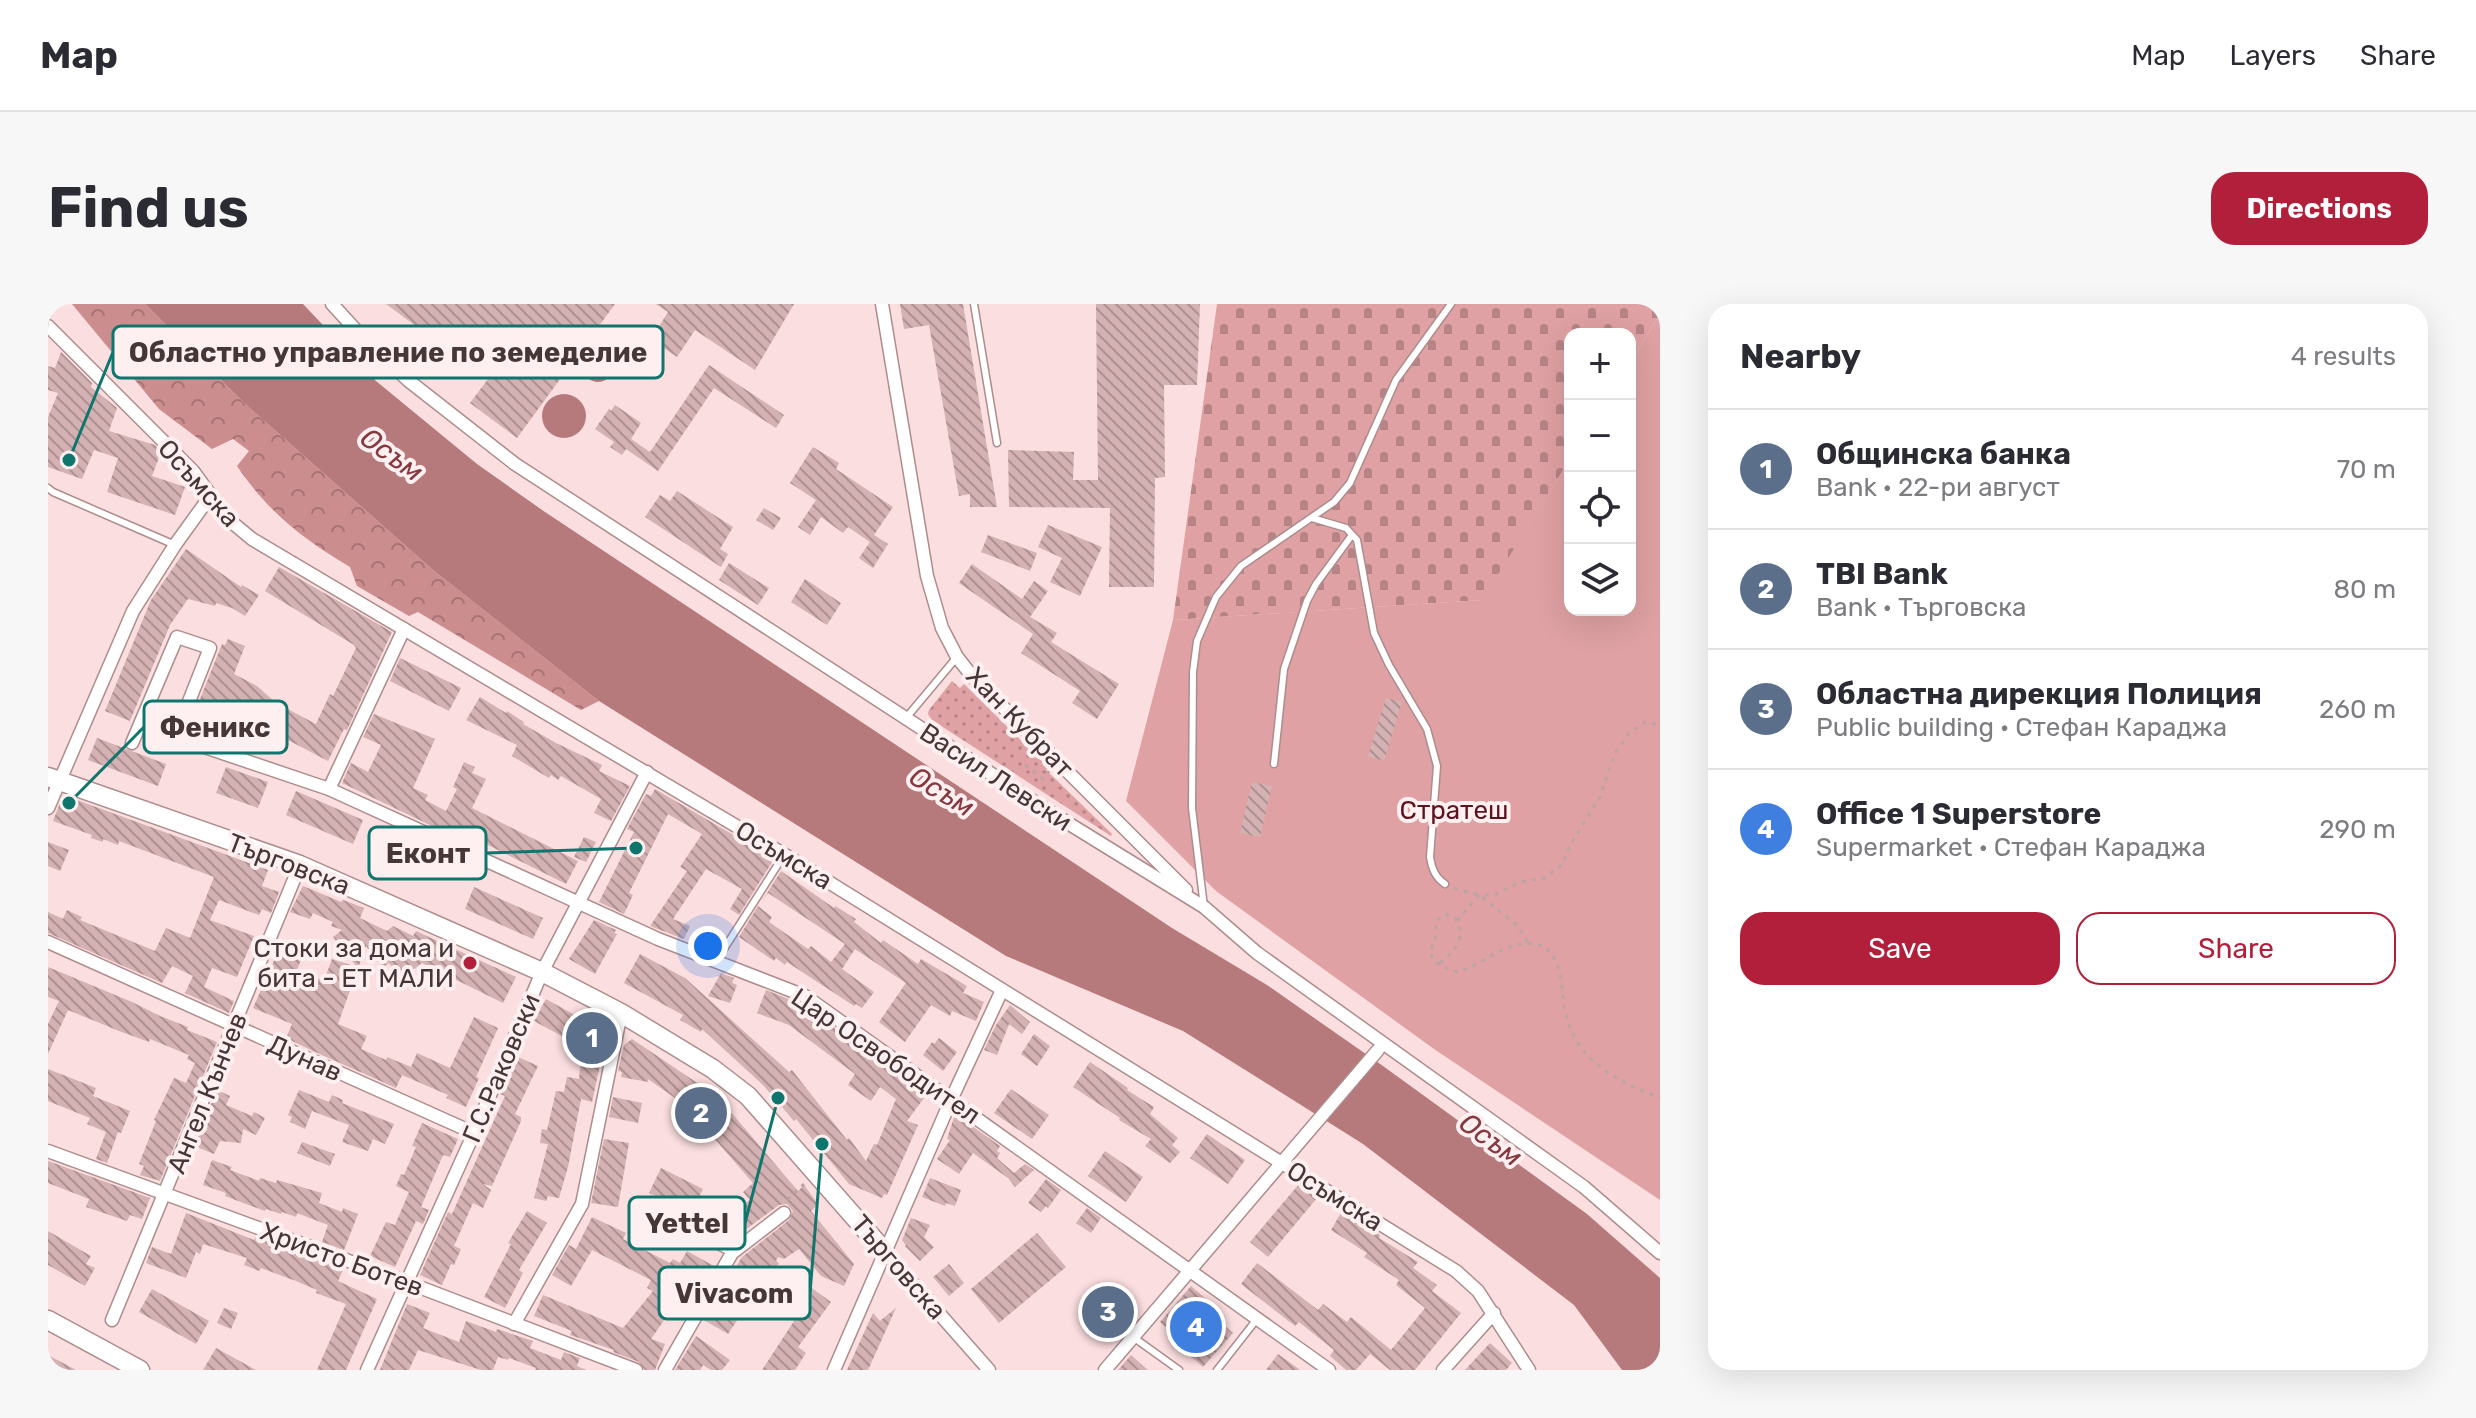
<!DOCTYPE html>
<meta charset="utf-8">
<style>
:root{--surface:#fff;--page:#f7f7f7;--text:#2b2b33;--muted:#7c7c81;--line:#e1e1e2;--accent:#b21f3b}
body{margin:0;font-family:Rubik,sans-serif;background:var(--page);color:var(--text)}
.controls{position:absolute;right:24px;top:24px;display:grid;overflow:hidden;border-radius:16px;box-shadow:0 8px 32px #0002}
.controls button{width:72px;height:72px;display:grid;place-items:center;padding:0;border:0;border-bottom:2px solid var(--line);background:var(--surface);color:var(--text);font:40px sans-serif}
.you{position:absolute;left:660px;top:642px;width:28px;height:28px;margin:-20px;border:6px solid #fff;border-radius:50%;background:#1a73e8;box-shadow:0 0 0 12px #1a73e833}
.badge{display:grid;place-items:center;width:52px;height:52px;border-radius:50%;background:var(--accent);color:#fff;font-size:26px;font-weight:700}
.pin{position:absolute;translate:-50% -50%;border:4px solid #fff;box-shadow:0 2px 8px #0006}
.list{margin:0;padding:0;list-style:none}
h2{display:flex;justify-content:space-between;align-items:center;height:104px;margin:0;padding:0 32px;font-size:34px}
h2 small{font-size:26px;font-weight:400;color:var(--muted)}
.list li{display:grid;grid-template-columns:52px 1fr auto;gap:24px;align-items:center;box-sizing:border-box;height:120px;padding:0 32px;border-top:2px solid var(--line)}
.list b{display:block;font-size:30px;white-space:nowrap}
.list p{margin:0;font-size:26px;white-space:nowrap;color:var(--muted)}
.list em{font-size:26px;font-style:normal;color:var(--muted)}
.actions{display:flex;gap:16px;padding:24px 32px}
.actions a{flex:1;padding:18px 0;border:2px solid var(--accent);border-radius:24px;text-align:center;font-size:28px;color:var(--accent)}
.actions .main{background:var(--accent);color:#fff}
.icon{flex:none;width:44px;height:44px;fill:none;stroke:currentColor;stroke-width:2;stroke-linecap:round;stroke-linejoin:round}
.map{position:relative;flex:none;width:1612px;height:1066px;overflow:hidden;border-radius:24px}
header{display:flex;align-items:center;gap:48px;box-sizing:border-box;height:112px;padding:0 40px;background:var(--surface);border-bottom:2px solid var(--line)}
header strong{font-size:38px}
nav{display:flex;gap:44px;margin-inline-start:auto;font-size:28px}
.intro{display:flex;align-items:center;justify-content:space-between;box-sizing:border-box;height:192px;padding:0 48px}
h1{margin:0;font-size:56px}
.button{padding:20px 36px;border-radius:24px;background:var(--accent);color:#fff;font-size:28px;font-weight:700}
main{display:flex;gap:48px;padding:0 48px}
aside{flex:1;background:var(--surface);border-radius:24px;box-shadow:0 8px 32px #0002}
.map>svg:first-child{display:block}
</style>
<header>
<strong>Map</strong>
<nav><a>Map</a><a>Layers</a><a>Share</a></nav>
</header>
<div class="intro"><h1>Find us</h1><a class="button">Directions</a></div>
<main>
<div class="map">
<svg width="1612" height="1066" viewBox="0 0 1612 1066">
<defs>
<pattern id="grass-dots" width="8" height="8" patternUnits="userSpaceOnUse" patternTransform="scale(2)"><rect width="8" height="8" fill="#dfa1a3"/><path d="M2 2h.1M6 6h.1" fill="none" stroke="#b78486" stroke-width="1.8" stroke-linecap="round"/></pattern>
<pattern id="forest-crowns" width="20" height="18" patternUnits="userSpaceOnUse" patternTransform="scale(2)"><rect width="20" height="18" fill="#cc8d8f"/><path d="M2 6a3 3 0 1 1 6 0M12 15a3 3 0 1 1 6 0" fill="none" stroke="#a77476"/></pattern>
<pattern id="cemetery-stones" width="16" height="16" patternUnits="userSpaceOnUse" patternTransform="scale(2)"><rect width="16" height="16" fill="#dfa1a3"/><path d="M2 7V4a2 2 0 0 1 4 0v3zM10 15v-3a2 2 0 0 1 4 0v3z" fill="#b78486"/></pattern>
<pattern id="building-back-hatch" width="6" height="6" patternUnits="userSpaceOnUse" patternTransform="scale(2)"><rect width="6" height="6" fill="#d4b1b2"/><path d="M-1 5l2 2M0 0l6 6M5-1l2 2" fill="none" stroke="#ae9192"/></pattern>
</defs>
<rect width="100%" height="100%" fill="#fbdedf"/>
<polygon fill="url(#grass-dots)" points="904,377 912,384 916,380 1000,463 998,466 1064,530 1063,532 884,416 880,410 881,406"/>
<path fill="url(#forest-crowns)" d="M24 0H97L195 98 385 266 551 397 533 406 370 308 361 312 309 282 302 263C256 236 219 207 189 162L201 147 185 135 164 145 111 105Z"/>
<polygon fill="url(#cemetery-stones)" points="1169,0 1612,0 1612,10 1582,59 1582,30 1522,30 1522,155 1435,296 1125,316"/>
<polygon fill="#dfa1a3" points="1612,10 1612,896 1386,745 1168,587 1078,497 1125,316 1434,296 1522,155 1522,306 1582,306 1582,59"/>
<g fill="#b77a7c">
<polygon points="97,0 255,0 328,77 429,160 497,208 1124,624 1219,681 1335,762 1539,910 1612,974 1612,1066 1574,1066 1526,1001 1315,840 1135,727 958,652 551,397 385,266 195,98"/>
<circle cx="550" cy="64" r="14"/>
<circle cx="516" cy="112" r="22"/>
</g>
<g fill="url(#building-back-hatch)">
<polygon points="338,0 567,0 469,134 422,99 440,75"/>
<polygon points="608,0 746,0 707,66 647,26 629,53 603,35 620,8"/>
<polygon points="852,0 915,0 949,203 922,203 922,190 911,192 881,21 856,25"/>
<polygon points="1048,0 1152,0 1149,81 1116,81 1117,173 1107,174 1106,283 1061,283 1062,204 961,203 960,146 1026,148 1025,176 1050,176"/>
<polygon points="13,48 44,79 43,83 69,104 61,127 107,141 113,148 104,172 137,183 127,211 59,188 70,154 46,146 34,175 0,163 0,113 10,89 0,86 0,62 7,64"/>
<polygon points="661,61 736,111 728,124 666,84 610,167 578,145 574,151 562,143 566,138 547,125 561,105 563,107 567,101 593,119 583,135 602,148"/>
<polygon points="765,143 791,159 788,165 845,203 826,231 840,240 825,264 811,254 822,238 800,223 795,229 773,213 762,231 750,223 768,196 742,179"/>
<polygon points="629,187 685,223 672,245 680,250 673,263 597,213 612,191 622,197"/>
<polygon points="716,204 733,214 725,226 708,216"/>
<polygon points="1000,221 1054,243 1032,292 1002,278 1014,254 990,243"/>
<polygon points="940,231 989,249 982,267 933,248"/>
<polygon points="138,245 193,283 194,281 211,291 197,312 184,304 168,299 167,302 140,295 122,321 82,417 57,407 103,296"/>
<polygon points="681,259 721,284 710,301 671,276"/>
<polygon points="924,260 974,295 986,277 1000,287 982,313 1009,329 1003,338 1071,380 1049,415 1024,399 1032,387 973,349 985,330 911,279"/>
<polygon points="231,263 344,328 299,426 296,425 280,457 194,412 193,415 167,402 160,421 144,415 174,340 177,341 180,335 197,342 186,370 209,382 228,399 268,420 282,390 285,392 308,344 306,341 217,287"/>
<polygon points="757,275 793,299 779,321 743,298"/>
<polygon points="352,354 413,384 401,407 342,377"/>
<polygon points="432,393 458,409 459,407 476,418 475,420 508,439 554,461 551,467 582,482 563,517 546,509 553,495 513,472 510,476 503,471 501,474 464,452 469,441 418,416"/>
<polygon points="1338,394 1354,398 1336,457 1320,452"/>
<polygon points="326,410 387,435 365,484 380,491 377,496 398,507 409,485 405,483 416,458 427,463 424,469 438,475 424,504 530,557 518,580 410,526 407,533 294,479 303,459 320,468 333,441 315,433"/>
<polygon points="49,434 118,460 110,482 40,456"/>
<polygon points="178,463 220,478 210,504 168,489"/>
<polygon points="1204,478 1224,482 1212,533 1192,529"/>
<polygon points="607,485 726,555 691,611 682,605 694,585 658,565 625,615 642,622 636,635 602,622 639,567 632,563 654,530 620,510 581,589 585,591 576,610 551,598 586,528 579,525 598,490 603,492"/>
<polygon points="248,487 315,516 305,540 238,511"/>
<polygon points="15,491 220,566 214,582 231,588 223,609 214,605 211,611 171,596 162,616 206,632 189,673 164,664 156,683 186,697 181,709 137,689 145,672 124,662 114,679 0,629 0,608 15,615 19,606 34,613 32,616 107,647 118,624 142,634 166,573 71,537 70,541 55,535 55,538 43,534 44,531 5,517"/>
<polygon points="536,533 548,538 538,558 526,553"/>
<polygon points="0,538 21,546 12,567 0,562"/>
<polygon points="733,567 786,604 787,602 808,615 806,618 833,639 835,636 870,660 873,655 919,682 915,689 936,698 928,717 904,707 902,712 883,701 857,738 831,718 858,679 807,645 794,665 826,688 814,704 808,700 806,702 739,658 737,661 728,654 726,657 691,633 710,602 724,613 721,618 760,645 763,642 783,658 797,640 720,589 714,597"/>
<polygon points="255,582 293,598 295,596 316,604 312,614 339,627 345,622 365,632 368,627 468,673 455,699 374,659 353,675 341,659 337,662 330,658 318,642 290,720 319,732 313,745 338,756 339,753 363,763 369,749 402,764 426,713 450,724 428,773 431,774 418,803 398,794 400,791 354,771 348,784 265,747 238,734 244,720 205,704 232,643 241,647 243,643 256,648 249,666 276,677 284,655 309,663 285,633 294,626 283,622 285,618 265,609 262,615 242,608"/>
<polygon points="426,583 495,614 485,635 417,605"/>
<polygon points="546,616 568,626 566,629 569,630 547,670 521,655"/>
<polygon points="592,650 637,674 741,768 744,766 799,836 801,834 818,857 826,840 829,841 848,795 832,783 823,797 800,781 807,770 741,721 709,709 718,686 753,700 808,739 806,742 860,780 861,777 879,790 859,817 870,821 839,891 836,890 834,894 801,880 748,815 746,817 716,782 654,725 653,728 632,716 635,711 576,679"/>
<polygon points="0,663 84,698 112,712 140,723 139,726 169,738 112,877 92,871 96,862 91,860 108,817 106,816 126,774 138,779 147,759 139,755 141,751 102,735 101,738 71,727 20,706 0,750 0,720 11,697 0,693"/>
<polygon points="673,669 686,674 684,679 689,681 682,699 660,692"/>
<polygon points="498,695 559,729 544,798 533,795 520,863 511,894 500,892 498,897 486,894 500,840 492,839 494,825 499,826 508,787 516,788 519,773 531,775 534,743 486,717"/>
<polygon points="962,701 982,718 974,730 961,720 949,751 936,746 948,721"/>
<polygon points="986,730 1002,742 989,762 973,750"/>
<polygon points="891,734 909,748 895,767 875,751 884,738 886,740"/>
<polygon points="584,735 670,793 750,887 756,881 770,900 763,907 806,960 796,982 773,972 751,945 736,955 730,953 728,957 731,960 717,970 709,982 705,980 693,1000 698,1003 680,1030 656,1016 668,995 676,999 685,979 680,976 694,953 741,916 745,907 739,900 731,901 682,937 667,913 678,906 681,910 702,896 695,888 705,879 645,810 651,811 600,775 600,778 573,773 574,768 570,767 576,741"/>
<polygon points="468,752 490,762 467,810 473,813 473,817 444,882 435,880 443,886 435,904 425,899 406,942 413,945 406,961 403,960 394,981 372,971 400,908 404,910 457,792 452,790"/>
<polygon points="1042,758 1080,784 1079,786 1106,803 1102,810 1130,834 1124,841 1132,848 1122,859 1097,842 1103,835 1071,816 1072,814 1025,783"/>
<polygon points="0,765 48,784 45,792 82,807 73,829 70,828 59,859 48,855 58,828 39,820 42,814 0,797"/>
<polygon points="963,785 1001,811 984,835 946,809"/>
<polygon points="169,786 182,792 178,801 204,812 206,808 217,814 208,831 195,825 193,839 172,837 166,850 146,842"/>
<polygon points="251,786 281,798 284,791 295,796 294,799 346,820 337,840 325,835 320,847 294,838 301,821 264,807 257,825 242,818 244,813 240,811"/>
<polygon points="565,793 594,799 590,819 561,813"/>
<polygon points="907,810 952,842 949,847 952,849 949,854 966,869 977,860 986,866 967,883 960,874 925,849 911,870 889,855 902,836 899,835"/>
<polygon points="374,819 410,835 402,853 395,851 373,903 381,906 375,920 368,917 347,963 322,952 338,918 347,921 361,888 348,882 353,870 356,871 368,843 364,842"/>
<polygon points="1159,830 1197,856 1180,880 1142,854"/>
<polygon points="556,835 581,839 570,903 543,899"/>
<polygon points="254,838 287,850 282,862 249,849"/>
<polygon points="1057,847 1095,873 1078,898 1040,872"/>
<polygon points="164,856 184,863 182,866 211,877 212,874 228,879 229,876 274,889 271,899 294,908 295,904 310,910 296,946 274,938 280,921 249,909 248,913 234,908 233,910 218,905 217,907 177,892 178,889 155,881"/>
<polygon points="0,857 102,894 94,915 82,911 79,917 38,903 41,895 0,879"/>
<polygon points="613,864 655,885 643,909 601,889"/>
<polygon points="882,874 913,886 907,902 898,899 897,902 874,893"/>
<polygon points="998,875 1013,886 1000,904 998,902 993,908 980,899"/>
<polygon points="1251,880 1269,894 1220,953 1202,938"/>
<polygon points="1039,904 1053,914 1043,929 1028,919"/>
<polygon points="479,907 499,919 471,966 475,969 457,1004 436,993 463,940 460,939"/>
<polygon points="1294,907 1332,931 1331,934 1370,958 1365,964 1389,981 1384,987 1413,1009 1367,1066 1342,1066 1322,1050 1308,1066 1298,1066 1282,1052 1286,1046 1251,1018 1247,1022 1193,980 1209,959 1270,1006 1275,1000 1299,1018 1303,1013 1343,1046 1377,1004 1348,981 1351,976 1316,953 1319,949 1283,926"/>
<polygon points="138,909 206,936 207,933 290,963 295,966 290,977 329,995 298,1066 269,1066 298,1000 268,989 269,986 248,977 213,964 211,967 196,961 199,954 155,940 152,950 148,948 138,974 98,959 104,943 123,950"/>
<polygon points="544,913 578,929 575,935 622,959 625,955 632,959 639,947 666,962 655,981 649,978 633,1002 622,996 614,1008 619,1012 603,1035 617,1040 607,1066 597,1066 591,1058 565,1048 566,1046 522,1031 524,1027 486,1012 495,991 575,1024 605,987 599,984 603,976 544,946 523,982 504,971 521,941 528,945"/>
<polygon points="863,914 882,921 876,933 886,943 872,957 857,942 858,941 854,936"/>
<polygon points="0,927 43,952 38,960 47,964 37,982 0,961"/>
<polygon points="989,929 1018,963 951,1019 923,985"/>
<polygon points="901,960 916,979 901,992 885,973"/>
<polygon points="761,982 783,998 750,1043 758,1049 747,1066 714,1066 746,1017 739,1012"/>
<polygon points="1143,982 1172,1007 1167,1013 1185,1029 1155,1063 1132,1043 1136,1039 1112,1018"/>
<polygon points="104,985 161,1017 148,1040 91,1008"/>
<polygon points="1052,985 1086,1012 1069,1033 1035,1005"/>
<polygon points="359,1000 382,1009 375,1024 411,1038 418,1017 448,1028 449,1025 485,1037 482,1044 513,1056 516,1048 532,1054 529,1062 538,1066 487,1066 488,1064 461,1054 460,1056 450,1053 445,1066 433,1066 370,1046 361,1066 332,1066"/>
<polygon points="176,1004 190,1009 183,1025 169,1019"/>
<polygon points="848,1004 820,1066 799,1066 825,1009 832,1017"/>
<polygon points="648,1032 682,1056 674,1066 663,1066 655,1061 652,1066 627,1066"/>
<polygon points="1442,1039 1464,1059 1458,1066 1417,1066"/>
<polygon points="168,1044 208,1066 155,1066"/>
<polygon points="1230,1050 1252,1066 1218,1066"/>
<polygon points="0,1051 28,1066 0,1066"/>
<polygon points="1083,1051 1100,1066 1070,1066"/>
</g>
<g fill="none" stroke-linecap="round" stroke-linejoin="round">
<defs>
<g id="lane">
<polyline points="926,0 949,139"/>
<polyline points="0,184 5,188 127,241"/>
<path d="M1264 214 1298 224 1309 236 1326 329 1341 361 1379 425 1389 462 1382 553C1384 565 1387 573 1397 580"/>
<polyline points="858,414 909,353"/>
<polyline points="1226,460 1236,365 1259,297 1268,280 1304,231"/>
<polyline points="1156,603 1144,504 1145,368 1149,337 1168,293 1193,262 1286,198 1302,179 1348,76 1403,0"/>
<polyline points="667,659 736,551"/>
<polyline points="593,904 684,949"/>
<polyline points="1085,1033 1131,1066"/>
<polyline points="1169,1066 1209,1015"/>
</g>
<g id="street">
<polyline points="284,0 316,35 361,77 467,160 1002,508 1156,603 1209,649 1536,883 1612,949"/>
<polyline points="834,0 879,272 894,324 909,353 924,372 1138,586"/>
<polyline points="0,22 145,167 180,215 204,235 737,551 1408,967 1430,987 1481,1066"/>
<polyline points="84,439 129,333 162,344 127,433 281,485 610,635 757,692 1281,1066"/>
<polyline points="281,485 356,325"/>
<polyline points="0,504 85,307 127,241 163,191"/>
<polyline points="0,638 426,829"/>
<polyline points="0,847 358,978 588,1066"/>
<polyline points="837,948 941,1066"/>
<polyline points="64,1016 252,561"/>
<polyline points="466,1020 534,900 573,709"/>
<polyline points="319,1066 426,829 494,668 599,468"/>
<polyline points="617,1066 684,949 736,909"/>
<polyline points="786,1066 903,796 954,686"/>
<polyline points="1057,1066 1330,746"/>
<polyline points="1395,1066 1446,1009"/>
</g>
<g id="secondary">
<polyline points="0,473 252,561 494,668 573,709 665,765 700,792 837,948"/>
<polyline points="0,1016 92,1066"/>
</g>
</defs>
<use href="#lane" stroke="#ad8c8d" stroke-width="9"/>
<use href="#street" stroke="#ad8c8d" stroke-width="15"/>
<use href="#secondary" stroke="#ad8c8d" stroke-width="21"/>
<g stroke="#bca4a5" stroke-width="3" stroke-dasharray="4 6" stroke-linecap="butt">
<polyline points="977,461 995,475 1001,467"/>
<polyline points="1406,584 1431,591 1470,622 1480,639"/>
<polyline points="1409,617 1431,591 1446,591 1473,578 1496,574 1515,560 1521,543 1552,493 1566,451 1581,429 1598,418 1612,421"/>
<path d="M1392 659C1408 646 1420 632 1406 613L1397 610 1388 617 1387 636 1382 647 1385 656C1394 662 1400 666 1411 668 1439 658 1465 630 1497 643 1515 658 1513 685 1517 706 1527 757 1569 777 1612 794"/>
<polyline points="739,896 756,880"/>
</g>
<use href="#lane" stroke="#fff" stroke-width="6"/>
<use href="#street" stroke="#fff" stroke-width="12"/>
<use href="#secondary" stroke="#fff" stroke-width="18"/>
</g>
<circle fill="#b21f3b" stroke="#fef0f0" stroke-width="3" cx="422" cy="659" r="8"/>
<g text-anchor="middle" stroke-width="8" stroke-linejoin="round" paint-order="stroke">
<g font-size="26" fill="#453737" stroke="#fef0f0">
<text transform="translate(151 179) rotate(48)" y="9">Осъмска</text>
<text transform="translate(972 418) rotate(46)" y="9">Хан Кубрат</text>
<text transform="translate(948 473) rotate(33)" y="9">Васил Левски</text>
<text transform="translate(736 551) rotate(31)" y="9">Осъмска</text>
<text transform="translate(241 560) rotate(21)" y="9">Търговска</text>
<text transform="translate(838 752) rotate(34)" y="9">Цар Освободител</text>
<text transform="translate(257 754) rotate(24)" y="9">Дунав</text>
<text transform="translate(453 764) rotate(-67)" y="9">Г.С.Раковски</text>
<text transform="translate(159 789) rotate(-68)" y="9">Ангел Кънчев</text>
<text transform="translate(1287 892) rotate(32)" y="9">Осъмска</text>
<text transform="translate(294 955) rotate(20)" y="9">Христо Ботев</text>
<text transform="translate(851 963) rotate(49)" y="9">Търговска</text>
</g>
<g font-size="26" fill="#5d121e" stroke="#fef0f0">
<text x="1406" y="515">Стратеш</text>
</g>
<g font-size="26" fill="#453737" stroke="#fef0f0" text-anchor="end">
<text x="406" y="653">Стоки за дома и<tspan x="406" dy="30">бита - ЕТ МАЛИ</tspan></text>
</g>
<g font-size="28" font-style="italic" fill="#863940" stroke="#fef0f0">
<text transform="translate(344 150) rotate(36)" y="10">Осъм</text>
<text transform="translate(894 487) rotate(31)" y="10">Осъм</text>
<text transform="translate(1443 835) rotate(36)" y="10">Осъм</text>
</g>
</g>
<path fill="none" stroke="#0f766e" stroke-width="3" d="M21 156L65 48M21 499L96 423M588 544L438 549M730 794L697 919M774 840L762 989"/>
<g fill="#0f766e" stroke="#fef0f0" stroke-width="3">
<circle cx="21" cy="156" r="8"/>
<circle cx="21" cy="499" r="8"/>
<circle cx="588" cy="544" r="8"/>
<circle cx="730" cy="794" r="8"/>
<circle cx="774" cy="840" r="8"/>
</g>
<g fill="#fef0f0" stroke="#0f766e" stroke-width="3">
<rect x="65" y="22" width="550" height="52" rx="8"/>
<rect x="96" y="397" width="143" height="52" rx="8"/>
<rect x="321" y="523" width="117" height="52" rx="8"/>
<rect x="581" y="893" width="116" height="52" rx="8"/>
<rect x="611" y="963" width="151" height="52" rx="8"/>
</g>
<g font-size="28" text-anchor="middle" font-weight="bold" fill="#453737">
<text x="340" y="58">Областно управление по земеделие</text>
<text x="167" y="433">Феникс</text>
<text x="380" y="559">Еконт</text>
<text x="639" y="929">Yettel</text>
<text x="686" y="999">Vivacom</text>
</g>
</svg>
<div class="controls">
<button>+</button>
<button>−</button>
<button><svg class="icon" aria-label="locate" viewBox="0 0 24 24"><circle cx="12" cy="12" r="6"/><path d="M12 2v4M12 18v4M2 12h4M18 12h4"/></svg></button>
<button><svg class="icon" aria-label="layers" viewBox="0 0 24 24"><path d="M12 4l9 5-9 5-9-5zM3 14l9 5 9-5"/></svg></button>
</div>
<div class="you"></div>
<div class="pin badge" style="left:544px;top:734px;background:#5c6f8a">1</div>
<div class="pin badge" style="left:653px;top:809px;background:#5c6f8a">2</div>
<div class="pin badge" style="left:1060px;top:1008px;background:#5c6f8a">3</div>
<div class="pin badge" style="left:1148px;top:1023px;background:#3f7fe0">4</div>
</div>
<aside>
<h2>Nearby<small>4 results</small></h2>
<ul class="list">
<li><span class="badge" style="background:#5c6f8a">1</span><div><b>Общинска банка</b><p>Bank · 22-ри август</p></div><em>70 m</em></li>
<li><span class="badge" style="background:#5c6f8a">2</span><div><b>TBI Bank</b><p>Bank · Търговска</p></div><em>80 m</em></li>
<li><span class="badge" style="background:#5c6f8a">3</span><div><b>Областна дирекция Полиция</b><p>Public building · Стефан Караджа</p></div><em>260 m</em></li>
<li><span class="badge" style="background:#3f7fe0">4</span><div><b>Office 1 Superstore</b><p>Supermarket · Стефан Караджа</p></div><em>290 m</em></li>
</ul>
<div class="actions"><a class="main">Save</a><a>Share</a></div>
</aside>
</main>
